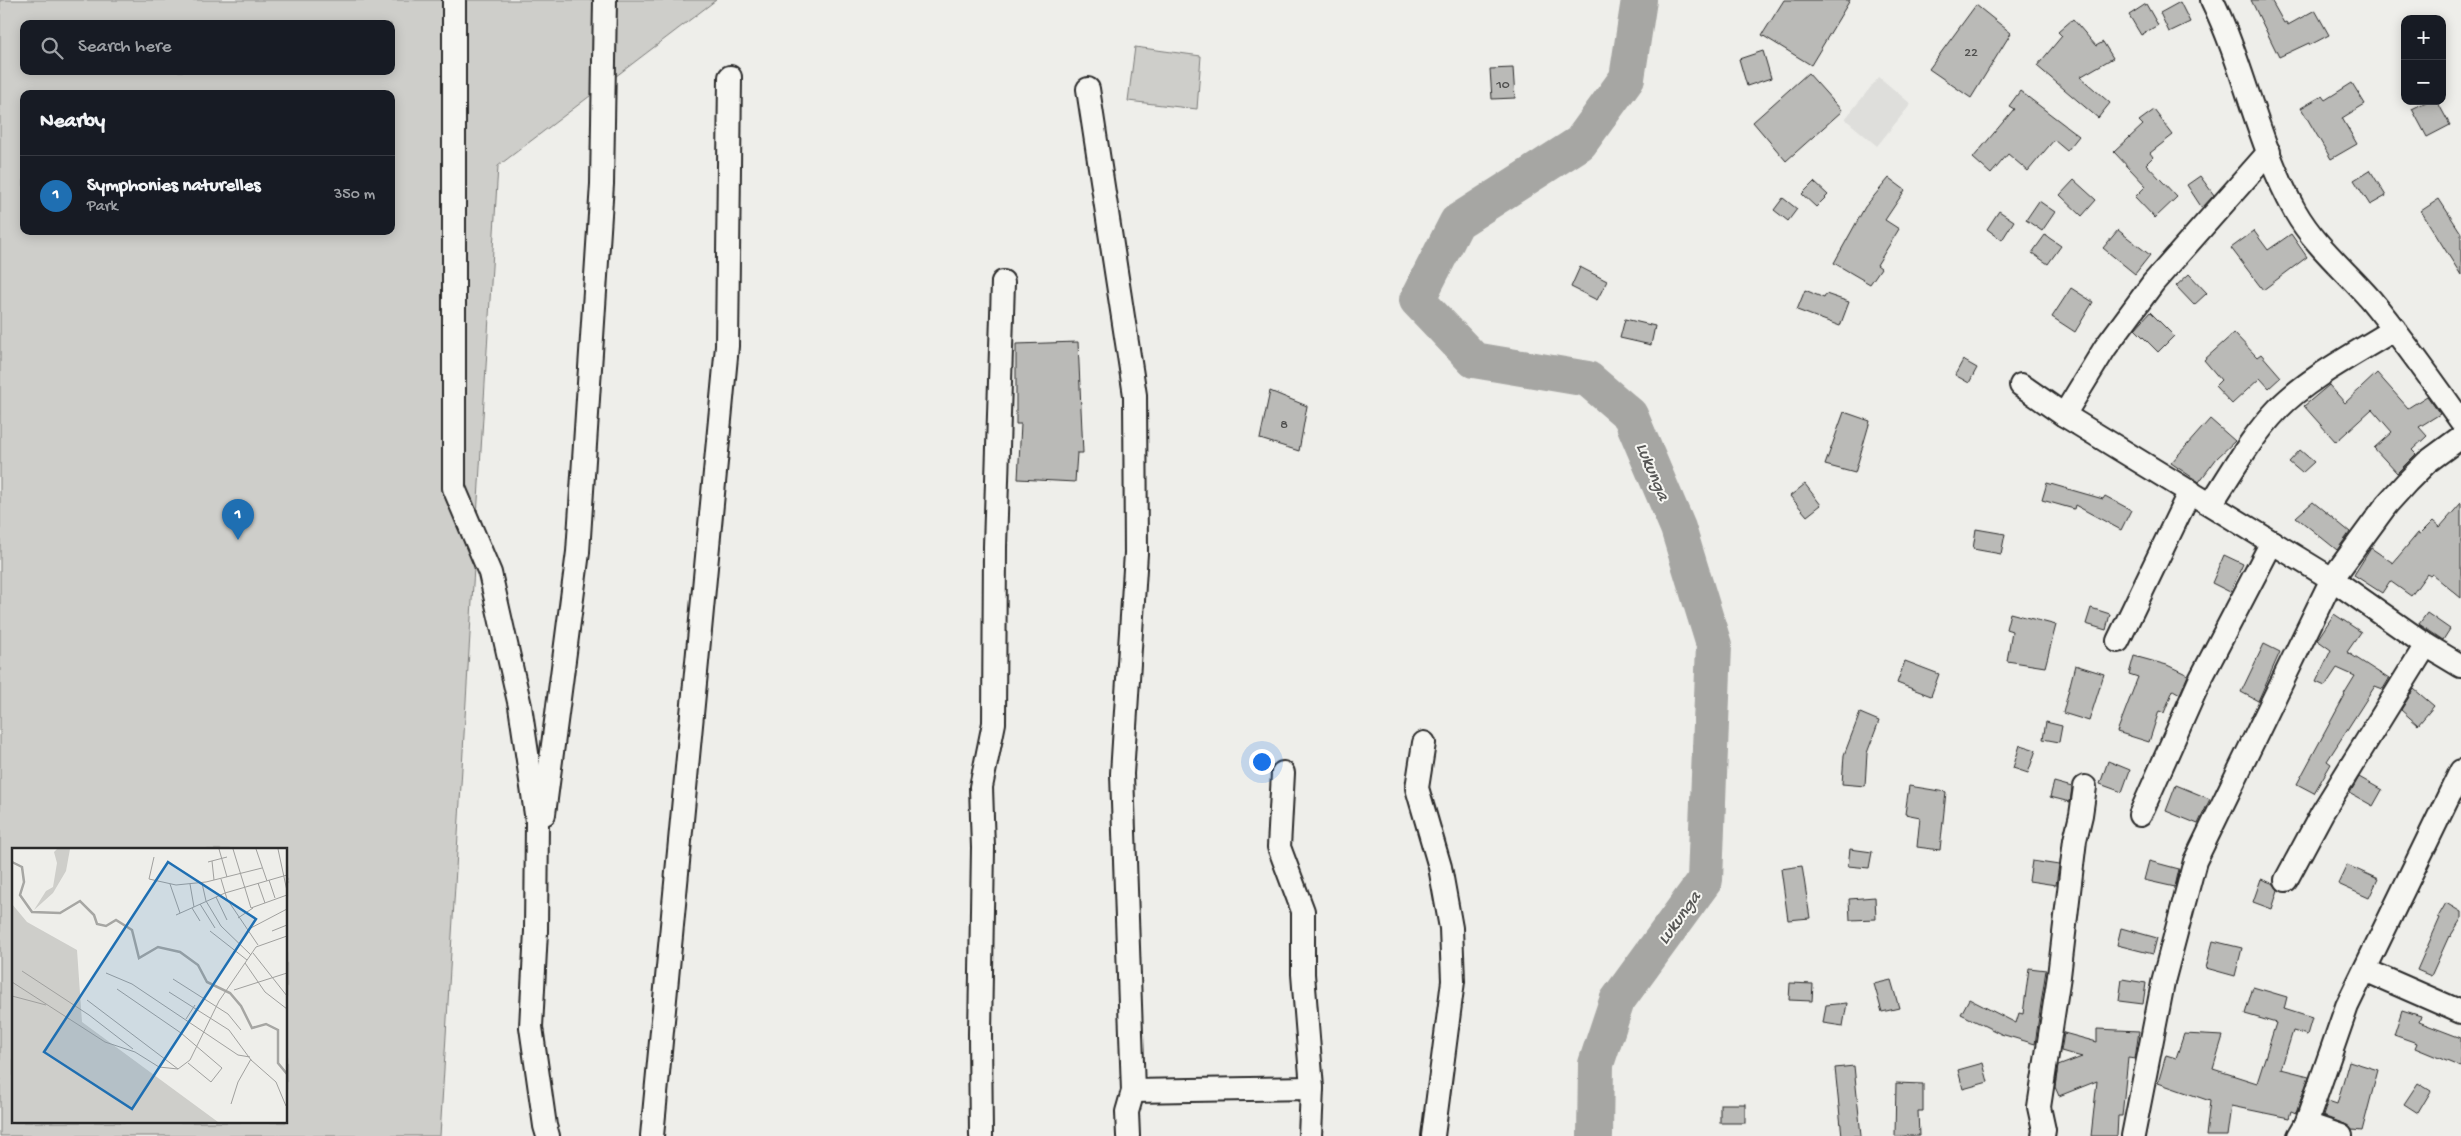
<!DOCTYPE html>
<meta charset="utf-8">
<style>
:root{--surface:#171b24;--page:#20242c;--text:#f1f3f6;--muted:#9ea1a6;--line:#363941;--accent:#1f6fb2}
body{margin:0;font-family:"Gochi Hand",sans-serif;background:var(--page);color:var(--text)}
.controls{position:absolute;right:15px;top:15px;display:grid;overflow:hidden;border-radius:10px;box-shadow:0 2px 12px #0003}
.controls button{width:45px;height:45px;display:grid;place-items:center;padding:0;border:0;border-bottom:1px solid var(--line);background:var(--surface);color:var(--text);font:25px sans-serif}
.you{position:absolute;left:1261px;top:761px;width:18px;height:18px;margin:-12px;border:4px solid #fff;border-radius:50%;background:#1a73e8;box-shadow:0 0 0 8px #1a73e833}
.badge{display:grid;place-items:center;width:32px;height:32px;border-radius:50%;background:var(--accent);color:#fff;font-size:16px;font-weight:700}
.pin{position:absolute;translate:-50% -41px;filter:drop-shadow(0 1px 2px #0008)}
.pin::after{content:'';position:absolute;top:26px;width:18px;height:15px;background:inherit;clip-path:polygon(0 0,100% 0,50% 100%)}
.list{margin:0;padding:0;list-style:none}
h2{display:flex;justify-content:space-between;align-items:center;height:65px;margin:0;padding:0 20px;font-size:21px}
h2 small{font-size:16px;font-weight:400;color:var(--muted)}
.list li{display:grid;grid-template-columns:32px 1fr auto;gap:15px;align-items:center;box-sizing:border-box;height:80px;padding:0 20px;border-top:1px solid var(--line)}
.list b{display:block;font-size:19px;white-space:nowrap}
.list p{margin:0;font-size:16px;white-space:nowrap;color:var(--muted)}
.list em{font-size:16px;font-style:normal;color:var(--muted)}
.icon{flex:none;width:28px;height:28px;fill:none;stroke:currentColor;stroke-width:2;stroke-linecap:round;stroke-linejoin:round}
.map{position:relative;flex:none;width:2461px;height:1136px;overflow:hidden}
.search{position:absolute;background:var(--surface);box-shadow:0 2px 12px #0003;left:20px;top:20px;width:375px;height:55px;display:flex;align-items:center;gap:12px;box-sizing:border-box;padding:0 18px;border-radius:10px;color:var(--muted);font-size:19px}
.panel{position:absolute;background:var(--surface);box-shadow:0 2px 12px #0003;left:20px;top:90px;width:375px;height:145px;border-radius:10px}
.map>svg:first-child{display:block}
</style>
<div class="map">
<svg width="2461" height="1136" viewBox="0 0 2461 1136">
<rect width="100%" height="100%" fill="#eeeeea"/>
<filter id="ink" filterUnits="userSpaceOnUse"><feTurbulence type="fractalNoise" baseFrequency=".02" numOctaves="2"/><feDisplacementMap in="SourceGraphic" scale="10" xChannelSelector="R" yChannelSelector="G"/><feConvolveMatrix kernelMatrix="1 2 1 2 8 2 1 2 1" color-interpolation-filters="sRGB"/></filter>
<g filter="url(#ink)">
<polygon fill="#dededb" points="1879,77 1911,104 1877,146 1845,119"/>
<g fill="#cececa" stroke="#7c7c7a" fill-rule="evenodd">
<path d="M0 0H716L498 166 440 1136H0ZM24 24H391V71H24ZM24 94H391V231H24ZM14 850H286V1122H14Z"/>
<polygon points="1135,47 1201,56 1197,109 1128,101"/>
</g>
<g fill="none" stroke-linecap="round" stroke-linejoin="round">
<polyline stroke="#a6a6a3" stroke-width="36" points="1595,1136 1596,1064 1617,1001 1705,880 1714,645 1678,528 1630,415 1588,379 1474,360 1417,300 1457,222 1580,143 1627,78 1639,0"/>
</g>
<g fill="#babab7" stroke="#2b2b2b">
<polygon points="1784,0 1850,0 1811,65 1762,35"/>
<polygon points="2251,0 2271,0 2284,23 2286,22 2288,25 2315,10 2329,35 2310,45 2309,43 2279,57"/>
<polygon points="2180,2 2190,22 2169,32 2160,13"/>
<polygon points="2146,4 2158,25 2141,35 2129,15"/>
<polygon points="1976,5 2011,33 1971,98 1929,69"/>
<polygon points="2073,19 2096,46 2103,42 2113,58 2080,77 2110,103 2098,118 2037,66 2062,36 2058,32"/>
<polygon points="1763,51 1771,78 1747,86 1739,59"/>
<polygon points="1513,68 1515,98 1492,99 1490,69"/>
<polygon points="1808,73 1842,111 1786,161 1753,122"/>
<polygon points="2352,83 2365,104 2342,118 2357,144 2331,159 2301,108 2322,96 2325,100"/>
<polygon points="2020,91 2079,136 2067,151 2054,140 2028,171 2008,154 1991,174 1973,158 2014,109 2009,106"/>
<polygon points="2428,101 2437,101 2450,125 2427,137 2412,109"/>
<polygon points="2154,110 2173,135 2150,153 2153,157 2146,164 2177,197 2155,218 2135,197 2146,186 2114,152 2143,125 2139,121"/>
<polygon points="2370,170 2386,196 2370,205 2354,180"/>
<polygon points="2200,176 2214,195 2202,208 2187,185"/>
<polygon points="1889,178 1905,190 1885,220 1899,229 1877,265 1881,268 1870,284 1834,263 1865,207"/>
<polygon points="2074,180 2096,200 2082,216 2060,195"/>
<polygon points="1814,182 1828,195 1816,207 1802,194"/>
<polygon points="1783,198 1797,209 1788,221 1774,210"/>
<polygon points="2439,199 2461,233 2461,275 2421,211"/>
<polygon points="2039,201 2055,212 2042,231 2026,220"/>
<polygon points="1999,211 2014,221 2002,240 1987,229"/>
<polygon points="2118,230 2150,255 2135,274 2103,248"/>
<polygon points="2254,231 2268,250 2291,234 2307,257 2263,290 2231,248"/>
<polygon points="2045,235 2061,246 2048,264 2032,253"/>
<polygon points="1580,267 1607,281 1597,300 1571,287"/>
<polygon points="2189,274 2207,293 2194,305 2176,286"/>
<polygon points="2071,288 2093,302 2075,332 2052,317"/>
<polygon points="1805,290 1824,298 1826,294 1849,302 1840,326 1797,310"/>
<polygon points="2150,312 2174,336 2158,352 2135,329"/>
<polygon points="1625,319 1655,326 1651,345 1620,338"/>
<polygon points="2234,333 2257,357 2261,354 2281,377 2269,388 2260,378 2232,404 2215,386 2221,380 2204,360"/>
<polygon points="1078,342 1083,453 1077,453 1075,482 1018,479 1021,424 1016,424 1016,344"/>
<polygon points="1963,360 1977,368 1969,383 1955,375"/>
<polygon points="2377,373 2408,408 2427,396 2440,414 2419,427 2427,436 2412,450 2416,454 2397,473 2374,448 2392,432 2372,409 2336,442 2304,406 2329,385 2345,403"/>
<polygon points="1270,391 1307,406 1299,451 1260,439"/>
<polygon points="1844,412 1870,421 1855,473 1825,465"/>
<polygon points="2210,419 2235,441 2217,458 2199,482 2171,463"/>
<polygon points="2300,450 2314,462 2302,473 2289,462"/>
<polygon points="2047,483 2103,499 2105,496 2131,510 2121,530 2075,505 2074,509 2042,500"/>
<polygon points="1805,484 1821,505 1807,516 1790,496"/>
<polygon points="2313,502 2350,532 2337,550 2296,517"/>
<polygon points="2461,503 2461,598 2432,574 2430,576 2427,574 2411,596 2390,581 2382,593 2354,575 2371,548 2393,563 2418,533 2420,534 2433,521 2440,527"/>
<polygon points="1976,529 2005,534 2001,554 1973,549"/>
<polygon points="2224,555 2243,564 2230,592 2212,583"/>
<polygon points="2091,608 2110,614 2106,630 2086,624"/>
<polygon points="2010,613 2056,625 2045,667 2007,661 2012,631 2006,629"/>
<polygon points="2427,613 2450,629 2443,640 2419,624"/>
<polygon points="2334,614 2361,632 2347,652 2389,679 2383,689 2375,686 2327,761 2331,764 2314,793 2297,784 2345,695 2344,694 2355,676 2337,668 2325,686 2316,682 2331,650 2317,640"/>
<polygon points="2264,644 2280,652 2258,701 2241,692"/>
<polygon points="2134,656 2167,665 2188,675 2180,694 2173,690 2164,713 2159,711 2149,742 2117,732 2138,677 2129,674"/>
<polygon points="1905,661 1939,674 1931,696 1897,683"/>
<polygon points="2075,665 2104,674 2089,721 2063,713"/>
<polygon points="2414,689 2434,706 2418,725 2401,710"/>
<polygon points="1860,713 1879,721 1867,753 1865,786 1842,784 1844,755"/>
<polygon points="2046,722 2062,726 2059,742 2043,739"/>
<polygon points="2020,745 2036,750 2028,773 2013,768"/>
<polygon points="2108,761 2130,770 2122,792 2100,784"/>
<polygon points="2359,777 2382,790 2373,806 2350,793"/>
<polygon points="2054,782 2072,787 2070,802 2050,797"/>
<polygon points="2176,785 2210,799 2198,824 2166,811"/>
<polygon points="1909,786 1946,792 1940,850 1917,847 1920,817 1905,814"/>
<polygon points="1850,849 1872,852 1869,868 1848,866"/>
<polygon points="2032,861 2059,865 2056,885 2029,881"/>
<polygon points="2149,861 2179,869 2175,887 2144,880"/>
<polygon points="2347,865 2378,879 2369,898 2338,884"/>
<polygon points="1802,866 1810,918 1788,920 1781,869"/>
<polygon points="2261,879 2274,884 2278,890 2272,909 2253,902"/>
<polygon points="1875,897 1876,919 1850,920 1849,899"/>
<polygon points="2446,903 2461,912 2461,919 2450,937 2449,936 2431,976 2417,970 2440,918 2438,917"/>
<polygon points="2121,928 2157,938 2153,954 2117,945"/>
<polygon points="2213,941 2242,948 2235,976 2206,968"/>
<polygon points="2029,968 2046,970 2035,1044 2001,1034 1961,1014 1969,999 2016,1023 2019,1013 2023,1014"/>
<polygon points="2122,979 2146,983 2143,1004 2119,1001"/>
<polygon points="1891,980 1899,1008 1882,1012 1874,984"/>
<polygon points="1790,983 1813,984 1812,1001 1789,1000"/>
<polygon points="2253,987 2287,997 2284,1009 2312,1018 2307,1035 2293,1031 2281,1069 2309,1076 2296,1113 2291,1111 2289,1118 2231,1106 2227,1136 2206,1136 2210,1101 2158,1083 2166,1055 2176,1058 2184,1034 2223,1036 2213,1069 2257,1083 2276,1023 2245,1014"/>
<polygon points="1847,1003 1843,1026 1823,1023 1826,1005"/>
<polygon points="2402,1010 2421,1016 2419,1022 2461,1038 2461,1067 2415,1048 2417,1043 2394,1035"/>
<polygon points="2097,1029 2139,1031 2135,1059 2128,1058 2122,1116 2118,1116 2117,1136 2091,1136 2097,1081 2059,1096 2055,1087 2058,1066 2082,1057 2061,1051 2064,1033 2097,1042"/>
<polygon points="2349,1061 2378,1070 2362,1131 2352,1130 2345,1124 2323,1116 2328,1101 2337,1104"/>
<polygon points="1983,1063 1988,1082 1963,1089 1958,1070"/>
<polygon points="1854,1066 1861,1136 1842,1136 1835,1068"/>
<polygon points="1896,1083 1923,1084 1923,1111 1918,1111 1919,1136 1895,1136"/>
<polygon points="2418,1083 2431,1091 2418,1113 2404,1104"/>
<rect x="1720" y="1104" width="25" height="19"/>
</g>
<g fill="none" stroke-linecap="round" stroke-linejoin="round">
<defs>
<g id="street">
<polyline points="454,0 454,488 490,573 520,706 537,821 536,931 531,1027 545,1126 548,1136"/>
<path d="M2212 0C2245 68 2258 145 2295 211 2315 246 2345 270 2371 300 2403 339 2432 380 2461 421"/>
<polyline points="1088,89 1135,395 1136,553 1122,774 1133,1091 1127,1112 1128,1136"/>
<polyline points="2021,385 2064,415 2332,579 2426,645 2461,666"/>
<polyline points="2064,415 2105,348 2153,283 2269,152"/>
<path d="M2211 504C2232 472 2251 437 2278 409 2309 377 2357 353 2395 329"/>
<polyline points="2118,641 2190,491"/>
<polyline points="1424,743 1417,788 1440,867 1451,928 1453,981 1433,1136"/>
<polyline points="1283,773 1279,847 1303,911 1303,974 1312,1088 1310,1136"/>
<polyline points="544,814 578,552 602,184 605,0"/>
<polyline points="2140,815 2200,680 2272,542"/>
<polyline points="2286,880 2322,813 2426,645"/>
<polyline points="2365,970 2461,1012"/>
<polyline points="1133,1091 1312,1088"/>
<polyline points="2306,1124 2341,1136"/>
<polyline points="652,1136 727,346 730,77"/>
<polyline points="981,1136 980,1034 983,848 981,787 994,723 995,547 1003,282"/>
<polyline points="2043,1136 2044,1130 2039,1107 2059,976 2075,840 2081,815 2085,787"/>
<polyline points="2133,1136 2164,978 2195,861 2332,579 2387,504 2407,482 2427,462 2461,437"/>
<polyline points="2299,1136 2306,1124 2347,1006 2461,771"/>
</g>
</defs>
<use href="#street" stroke="#2b2b2b" stroke-width="26"/>
<use href="#street" stroke="#f6f6f2" stroke-width="22"/>
</g>
</g>
<g text-anchor="middle" stroke-width="4" stroke-linejoin="round" paint-order="stroke">
<g font-size="14" fill="#4f4f4e">
<text x="1971" y="56">22</text>
<text x="1503" y="88">10</text>
<text x="1284" y="428">8</text>
</g>
<g font-size="18" font-style="italic" fill="#565655" stroke="#f6f6f2">
<text transform="translate(1654 471) rotate(67)" y="6">Lukunga</text>
<text transform="translate(1678 917) rotate(-54)" y="6">Lukunga</text>
</g>
</g>
<g transform="translate(12 848)">
<rect width="275" height="275" fill="#eeeeea"/>
<path d="M45 1H58L54 23 41 45 22 62 34 43 41 39 45 15 42 4ZM0 56 15 74 65 102 70 174 206 274H0Z" fill="#cececa"/>
<path fill="none" stroke="#a6a6a3" stroke-width="2.5" d="M0 14 10 19 12 34 8 47 20 64 48 65 68 53 82 67 85 76 94 78 104 72 120 82 127 110 146 99 168 104 186 117 195 134 218 145 229 158 240 180 254 176 266 182V215L275 226"/>
<path fill="none" stroke="#a0a09e" stroke-width="1" d="M207 1 215 29M221 1 239 60 275 47M244 1 255 33M266 1 275 43M142 9 137 31 164 37 194 34 250 20M200 13 202 32M196 14 215 9M209 31 215 51 246 97M257 32 263 50M190 35 194 53 209 78 239 107M246 35 253 55M158 36 168 65M178 36 182 59M204 49 215 72M188 56 203 80M180 60 188 73M164 67 213 45 275 27M226 70 241 60M235 82 275 61M198 83 235 112M260 83 275 77M241 105 275 148M233 115 253 144 275 161M10 123 77 167 121 201M94 125 120 136 226 207 238 209M161 131 216 166 229 182M0 134 93 194 123 204 147 219 166 221 178 212 207 153 244 99 275 88M105 141 169 185 210 220 199 234 176 215M222 142 275 125M157 144 217 182 239 212 264 234 274 258M0 148 34 157M75 152 166 221M174 171 183 157M219 256 226 234 239 211"/>
<path fill="#1f6fb2" fill-opacity="0.15" stroke="#1f6fb2" stroke-width="2.5" d="M156 14 244 71 120 261 32 204Z"/>
<rect width="275" height="275" fill="none" stroke="#2b2b2b" stroke-width="2.5"/>
</g>
</svg>
<div class="controls">
<button>+</button>
<button>−</button>
</div>
<div class="you"></div>
<div class="pin badge" style="left:238px;top:540px">1</div>
<div class="search"><svg class="icon" aria-label="search" viewBox="0 0 24 24"><circle cx="10" cy="10" r="6"/><path d="M15 15l6 6"/></svg>Search here</div>
<section class="panel">
<h2>Nearby<small></small></h2>
<ul class="list">
<li><span class="badge">1</span><div><b>Symphonies naturelles</b><p>Park</p></div><em>350 m</em></li>
</ul>
</section>
</div>
